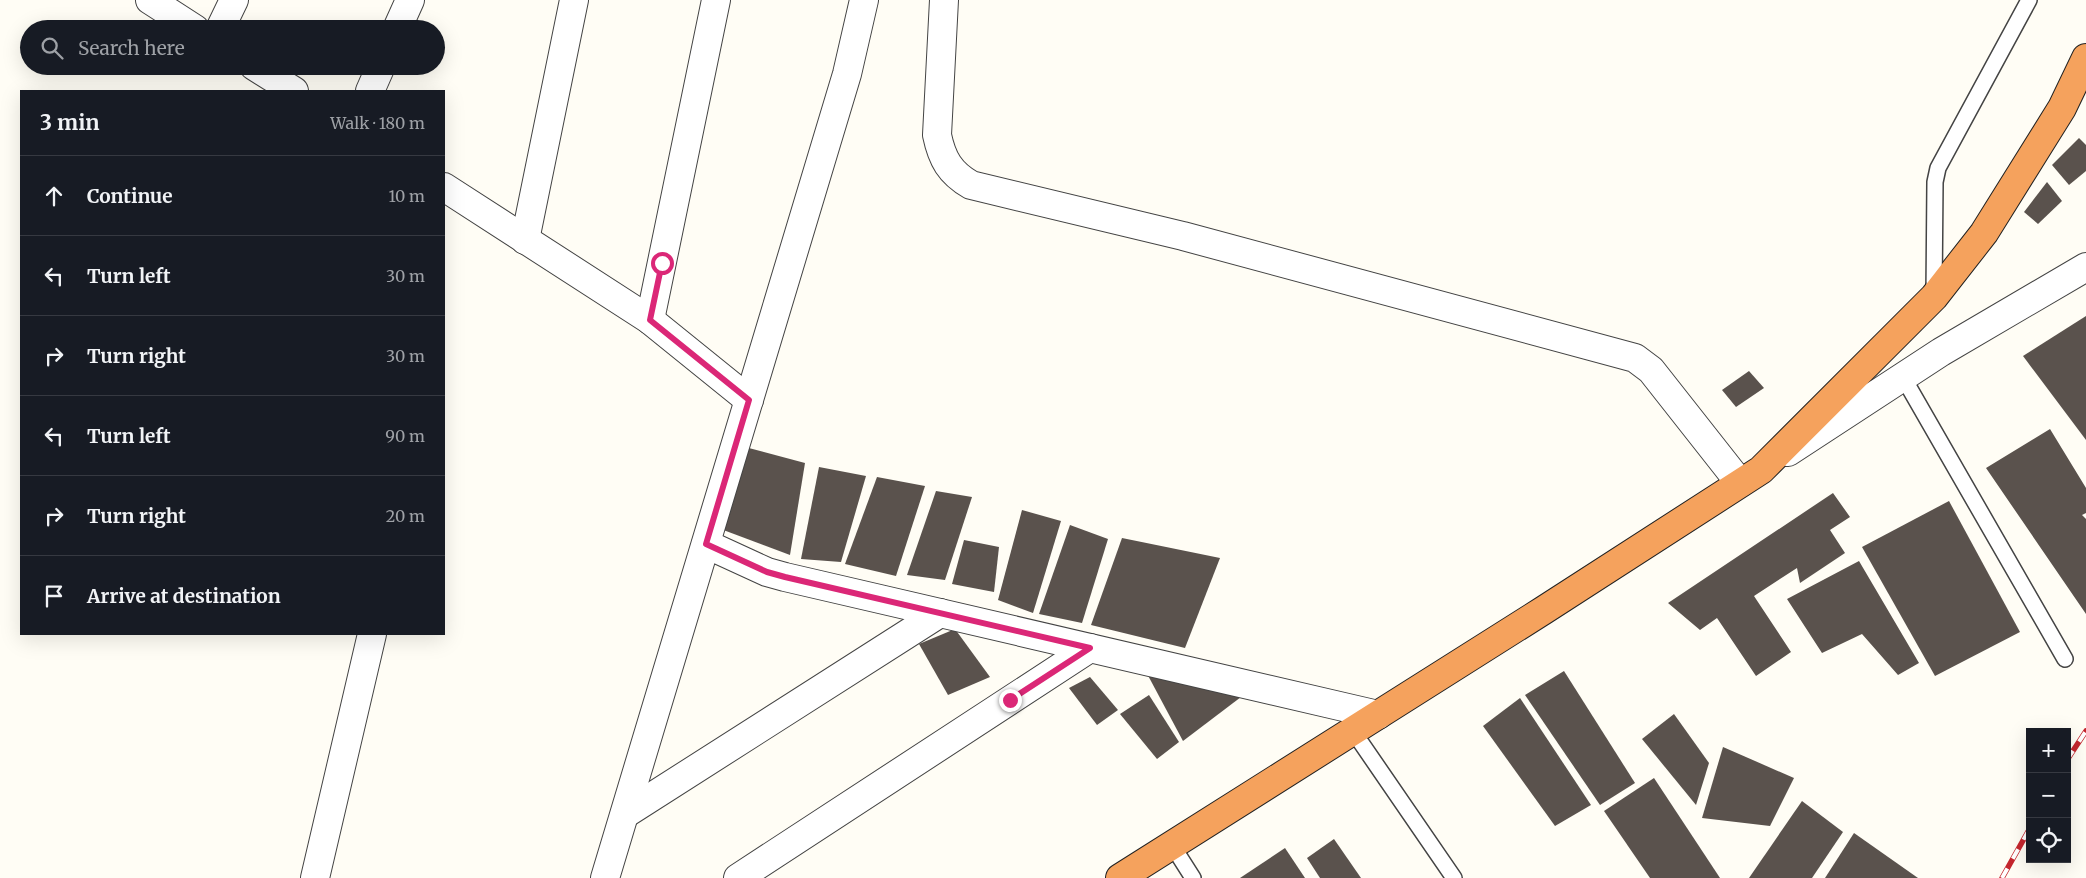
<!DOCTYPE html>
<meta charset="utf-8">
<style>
:root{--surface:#171b24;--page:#20242c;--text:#f1f3f6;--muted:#9ea1a6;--line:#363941}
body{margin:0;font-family:Merriweather,serif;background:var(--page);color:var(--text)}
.controls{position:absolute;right:15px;bottom:15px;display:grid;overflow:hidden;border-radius:0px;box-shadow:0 5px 20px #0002}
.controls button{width:45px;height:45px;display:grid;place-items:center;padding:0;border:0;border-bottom:1px solid var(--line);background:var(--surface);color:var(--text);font:25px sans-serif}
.stop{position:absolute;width:15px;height:15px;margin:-11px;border:4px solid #db2777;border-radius:50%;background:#fff}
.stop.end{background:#db2777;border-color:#fff;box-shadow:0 1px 5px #0008}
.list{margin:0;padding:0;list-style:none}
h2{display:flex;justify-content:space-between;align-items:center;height:65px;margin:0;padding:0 20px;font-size:21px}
h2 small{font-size:16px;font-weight:400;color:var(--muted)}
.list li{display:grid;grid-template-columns:32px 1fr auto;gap:15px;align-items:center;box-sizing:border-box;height:80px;padding:0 20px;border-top:1px solid var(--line)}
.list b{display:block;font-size:19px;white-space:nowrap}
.list em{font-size:16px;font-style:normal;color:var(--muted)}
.icon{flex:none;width:28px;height:28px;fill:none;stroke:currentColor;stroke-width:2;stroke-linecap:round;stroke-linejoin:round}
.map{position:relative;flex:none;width:2086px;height:878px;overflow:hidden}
.search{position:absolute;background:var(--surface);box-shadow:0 5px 20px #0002;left:20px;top:20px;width:425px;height:55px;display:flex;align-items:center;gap:12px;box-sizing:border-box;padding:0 18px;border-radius:28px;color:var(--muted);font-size:19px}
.panel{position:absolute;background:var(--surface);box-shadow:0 5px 20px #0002;left:20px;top:90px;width:425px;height:545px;border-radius:0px}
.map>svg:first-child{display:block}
</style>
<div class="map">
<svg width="2086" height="878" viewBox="0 0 2086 878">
<rect width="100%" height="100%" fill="#fffdf5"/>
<g fill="#5a524d">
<polygon points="2079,138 2086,145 2086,171 2069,185 2052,165"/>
<polygon points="2047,182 2062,201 2038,224 2024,212"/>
<polygon points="2086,316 2086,440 2023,356"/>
<polygon points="1749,371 1764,388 1736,407 1722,390"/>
<polygon points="2050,429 2086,488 2086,513 2082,515 2086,519 2086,614 1986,468"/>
<polygon points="745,447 805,463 790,555 718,528"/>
<polygon points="819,467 866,476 841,562 801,559"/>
<polygon points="877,477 925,486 896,576 845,564"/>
<polygon points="936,491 972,497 945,580 907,575"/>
<polygon points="1833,493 1850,517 1830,530 1845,553 1800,583 1797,568 1754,596 1791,652 1756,676 1717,618 1700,630 1668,603"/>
<polygon points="1949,501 2020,632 1935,676 1862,547"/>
<polygon points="1022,510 1061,521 1033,613 998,600"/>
<polygon points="1070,525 1108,539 1082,623 1039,614"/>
<polygon points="1122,538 1220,558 1185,648 1091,625"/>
<polygon points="964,540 999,547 994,592 952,584"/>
<polygon points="1859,561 1919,663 1898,675 1862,634 1822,653 1787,599"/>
<polygon points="955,629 990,677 948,695 919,644"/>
<polygon points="1144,668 1241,697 1183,741"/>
<polygon points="1564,671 1635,783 1600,805 1525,695"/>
<polygon points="1090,677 1118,710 1097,725 1069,688"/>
<polygon points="1149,695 1179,742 1157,759 1120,714"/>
<polygon points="1520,698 1591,805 1555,826 1483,726"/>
<polygon points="1674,714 1709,763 1696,805 1642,739"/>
<polygon points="1723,747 1794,778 1770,826 1702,818"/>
<polygon points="1654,778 1720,878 1650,878 1604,811"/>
<polygon points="1802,801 1843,832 1812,878 1749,878"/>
<polygon points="1854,833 1918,878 1825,878"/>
<polygon points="1334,839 1361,878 1320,878 1307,858"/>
<polygon points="1285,848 1305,878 1240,878"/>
</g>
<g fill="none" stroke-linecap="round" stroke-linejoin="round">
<defs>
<g id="lane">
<polyline points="1934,296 1935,182 1938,168 2029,0"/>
<polyline points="1903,377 2065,659"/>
<polyline points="1353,731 1454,878"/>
<polyline points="1172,845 1193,878"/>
</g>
<g id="street">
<polyline points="150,0 195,29"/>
<path d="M944 0 937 135C942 159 950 173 971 185L1183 236 1635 358 1651 370 1740 483"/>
<polyline points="220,29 234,0"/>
<polyline points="397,29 410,0"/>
<polyline points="254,66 294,91"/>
<polyline points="370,91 381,66"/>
<polyline points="444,187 650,320 749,400"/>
<polyline points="525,240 574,0"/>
<polyline points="650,320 716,0"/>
<polyline points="1788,452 1941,352 2086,267"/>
<polyline points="706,544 767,572 785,577 1378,715"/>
<polyline points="625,814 940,613"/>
<polyline points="315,878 372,634"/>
<polyline points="605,878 847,74 864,0"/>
<polyline points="738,878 1090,648"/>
</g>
<polyline id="highway" points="1120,878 1544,610 1761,470 1934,297 1984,233 2062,108 2086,58"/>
</defs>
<use href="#lane" stroke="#444" stroke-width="18"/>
<use href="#street" stroke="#444" stroke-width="30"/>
<use href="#highway" stroke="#222" stroke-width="30"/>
<use href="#lane" stroke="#fff" stroke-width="15"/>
<use href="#street" stroke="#fff" stroke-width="28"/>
<use href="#highway" stroke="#f5a25d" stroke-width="28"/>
<defs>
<g id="rail">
<polyline points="2067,760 2086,731"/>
<polyline points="2002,878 2030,828"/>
</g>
</defs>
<use href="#rail" stroke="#c4262e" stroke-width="5.5"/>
<use href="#rail" stroke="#fff" stroke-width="4" stroke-dasharray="11" stroke-linecap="butt"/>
</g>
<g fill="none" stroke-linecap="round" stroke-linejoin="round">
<polyline stroke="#db2777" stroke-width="6" points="662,263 650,320 749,400 706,544 767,572 785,577 1090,648 1010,700"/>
</g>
</svg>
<div class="controls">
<button>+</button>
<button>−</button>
<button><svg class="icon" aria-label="locate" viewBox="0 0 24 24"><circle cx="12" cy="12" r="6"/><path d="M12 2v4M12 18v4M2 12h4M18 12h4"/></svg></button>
</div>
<div class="stop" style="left:662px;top:263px"></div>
<div class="stop end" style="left:1010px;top:700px"></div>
<div class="search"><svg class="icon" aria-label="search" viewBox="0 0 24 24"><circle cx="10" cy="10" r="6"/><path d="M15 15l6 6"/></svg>Search here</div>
<section class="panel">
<h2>3 min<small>Walk · 180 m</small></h2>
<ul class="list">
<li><svg class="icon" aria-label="ahead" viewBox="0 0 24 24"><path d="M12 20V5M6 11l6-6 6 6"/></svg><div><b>Continue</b></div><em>10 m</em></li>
<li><svg class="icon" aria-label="left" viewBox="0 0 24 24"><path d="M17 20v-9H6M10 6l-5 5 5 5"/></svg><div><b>Turn left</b></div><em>30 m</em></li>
<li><svg class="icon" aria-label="right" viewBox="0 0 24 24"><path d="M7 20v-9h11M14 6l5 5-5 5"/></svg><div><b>Turn right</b></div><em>30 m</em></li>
<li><svg class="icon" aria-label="left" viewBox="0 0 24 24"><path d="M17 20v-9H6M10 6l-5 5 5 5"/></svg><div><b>Turn left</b></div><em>90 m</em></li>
<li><svg class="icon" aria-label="right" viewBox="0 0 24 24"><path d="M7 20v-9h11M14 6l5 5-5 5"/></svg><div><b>Turn right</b></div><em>20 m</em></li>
<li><svg class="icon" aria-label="arrive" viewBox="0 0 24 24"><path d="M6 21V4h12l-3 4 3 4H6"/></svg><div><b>Arrive at destination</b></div></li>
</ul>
</section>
</div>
